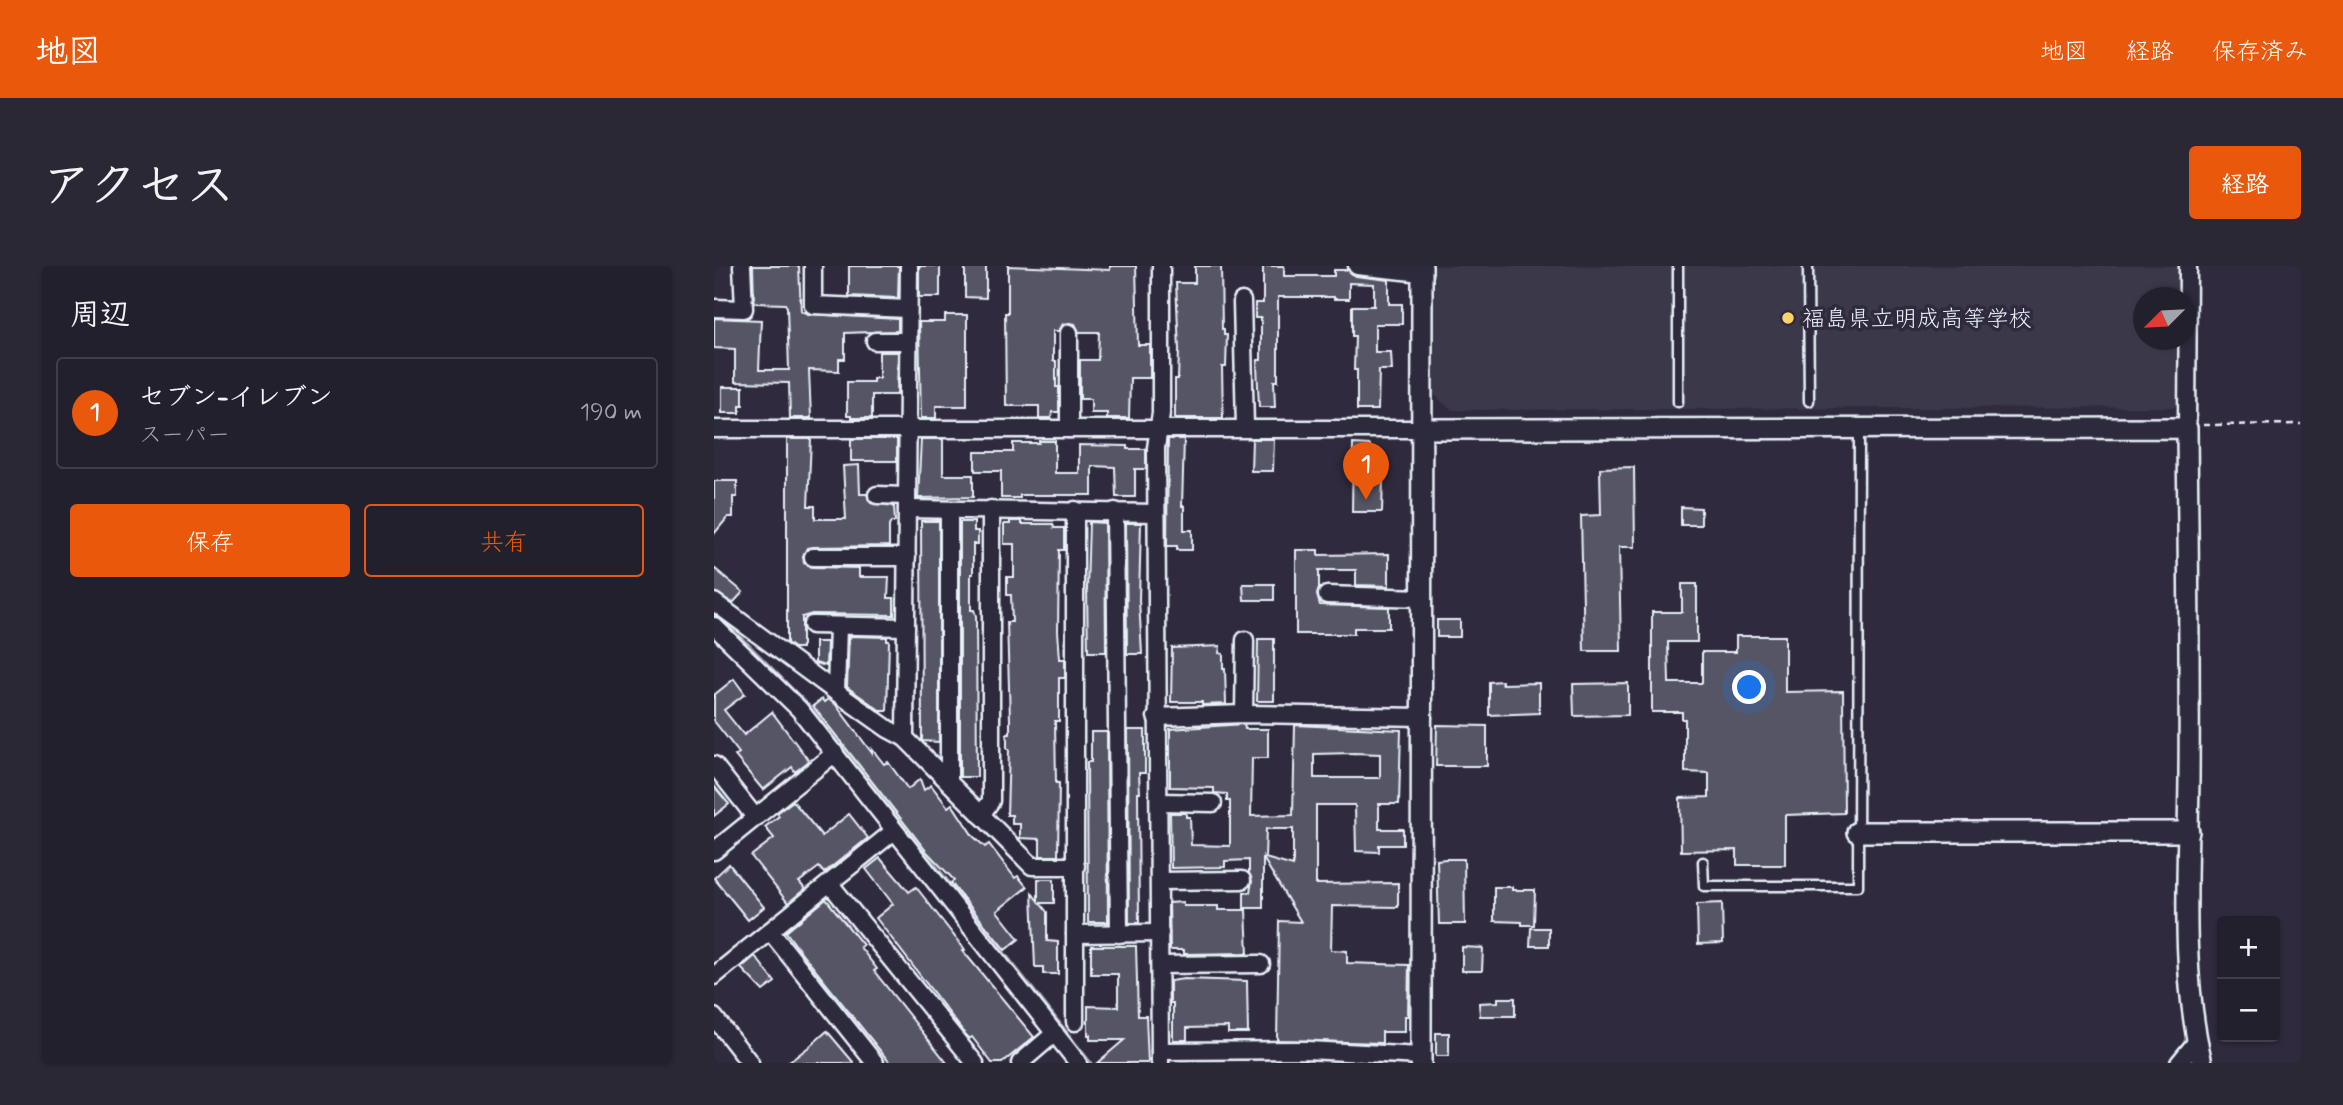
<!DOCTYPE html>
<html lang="ja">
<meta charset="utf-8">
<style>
:root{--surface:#23202e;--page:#2b2836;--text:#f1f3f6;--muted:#a3a3aa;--line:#403e4a;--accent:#ea580c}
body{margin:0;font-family:Mynerve,"Klee One",sans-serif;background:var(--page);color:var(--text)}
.controls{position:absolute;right:21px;bottom:21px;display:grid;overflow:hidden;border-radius:7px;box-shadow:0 2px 5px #0004}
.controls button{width:63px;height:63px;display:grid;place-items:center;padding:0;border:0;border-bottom:2px solid var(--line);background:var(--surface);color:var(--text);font:35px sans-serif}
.compass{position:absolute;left:1419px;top:21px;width:63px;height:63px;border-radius:50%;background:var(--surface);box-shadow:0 2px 5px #0004;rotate:246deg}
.you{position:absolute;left:1036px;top:422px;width:24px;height:24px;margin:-18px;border:5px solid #fff;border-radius:50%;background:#1a73e8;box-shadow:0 0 0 10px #1a73e833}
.badge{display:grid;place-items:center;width:46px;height:46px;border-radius:50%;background:var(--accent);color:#fff;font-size:23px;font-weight:700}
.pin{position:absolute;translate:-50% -58px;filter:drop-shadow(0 2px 4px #0008)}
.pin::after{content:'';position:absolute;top:37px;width:24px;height:21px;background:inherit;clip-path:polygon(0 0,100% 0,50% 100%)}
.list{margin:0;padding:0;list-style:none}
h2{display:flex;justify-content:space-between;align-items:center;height:91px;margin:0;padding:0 28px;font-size:30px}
h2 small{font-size:23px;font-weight:400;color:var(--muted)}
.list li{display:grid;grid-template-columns:46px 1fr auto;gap:21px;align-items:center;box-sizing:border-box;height:112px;margin:0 14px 14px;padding:0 14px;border:2px solid var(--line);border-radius:7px}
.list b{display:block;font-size:26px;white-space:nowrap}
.list p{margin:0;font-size:23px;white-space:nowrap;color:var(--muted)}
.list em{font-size:23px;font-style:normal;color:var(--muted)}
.actions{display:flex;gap:14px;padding:21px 28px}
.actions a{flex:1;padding:16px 0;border:2px solid var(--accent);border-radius:7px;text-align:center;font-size:24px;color:var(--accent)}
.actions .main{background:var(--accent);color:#fff}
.map{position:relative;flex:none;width:1587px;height:797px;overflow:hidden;border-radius:7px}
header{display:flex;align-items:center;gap:42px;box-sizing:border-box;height:98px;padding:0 35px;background:var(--accent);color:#fff}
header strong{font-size:33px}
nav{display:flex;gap:38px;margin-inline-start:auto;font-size:24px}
.intro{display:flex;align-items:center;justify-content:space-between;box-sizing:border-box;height:168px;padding:0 42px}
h1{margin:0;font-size:49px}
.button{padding:18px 32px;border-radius:7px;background:var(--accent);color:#fff;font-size:24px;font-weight:700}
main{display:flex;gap:42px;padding:0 42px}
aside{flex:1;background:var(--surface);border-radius:7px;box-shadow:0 2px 5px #0004}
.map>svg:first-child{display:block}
</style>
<header>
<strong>地図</strong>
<nav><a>地図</a><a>経路</a><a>保存済み</a></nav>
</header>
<div class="intro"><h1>アクセス</h1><a class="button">経路</a></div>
<main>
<aside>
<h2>周辺<small></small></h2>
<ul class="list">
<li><span class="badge">1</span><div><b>セブン-イレブン</b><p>スーパー</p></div><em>190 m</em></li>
</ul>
<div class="actions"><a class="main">保存</a><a>共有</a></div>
</aside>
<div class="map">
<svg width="1587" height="797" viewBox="0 0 1587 797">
<rect width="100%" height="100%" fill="#2f2a3d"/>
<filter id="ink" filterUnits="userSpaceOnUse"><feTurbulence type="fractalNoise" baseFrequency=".0143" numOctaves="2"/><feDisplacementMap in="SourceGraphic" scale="14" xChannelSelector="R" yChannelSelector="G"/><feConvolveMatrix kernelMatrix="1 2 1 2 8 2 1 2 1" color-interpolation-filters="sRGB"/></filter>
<g filter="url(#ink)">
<polygon fill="#3b3749" points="719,0 1468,0 1468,31 1430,32 1430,74 1469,74 1469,141 738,144 719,128"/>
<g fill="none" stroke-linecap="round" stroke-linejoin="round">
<polyline stroke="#9c9fab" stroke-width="4.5" points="0,349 34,379 101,447 376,797"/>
</g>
<g fill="#575565" stroke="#e8f1f8" stroke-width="2" fill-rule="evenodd">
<polygon points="39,0 85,0 87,45 94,48 184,53 184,65 131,67 131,93 125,93 125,105 95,104 97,152 76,152 75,117 21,116 21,83 0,82 0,52 47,54 45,104 75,104 73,41 71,38 40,37"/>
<polygon points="135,0 185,0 184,32 135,30"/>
<rect x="205" y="0" width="21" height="31"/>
<polygon points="251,0 272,0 272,32 251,31"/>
<polygon points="294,0 396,4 396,0 422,0 424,79 436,79 436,112 416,112 415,152 393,152 393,147 377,147 377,133 366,133 366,94 384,94 385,66 365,66 361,58 356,57 349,58 345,65 339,65 339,95 342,95 342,121 345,121 345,146 338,146 337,152 325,152 325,140 292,140 291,47 294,47"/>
<polygon points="481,0 507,0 508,63 510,63 510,69 513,69 512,101 508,101 509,152 461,152 461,113 464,113 465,84 462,17 481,17"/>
<polygon points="549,0 570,0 570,10 620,10 620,4 634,4 642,10 675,14 675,38 688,38 688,58 661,58 661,86 677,86 678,104 665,104 664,144 643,144 643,104 640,104 641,70 638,70 638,40 660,40 660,18 635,17 635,33 620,33 620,31 564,31 564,115 560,115 561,141 545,141 543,100 544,94 547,94 547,52 541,52 541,37 549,37"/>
<polygon points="231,49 253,49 253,140 222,140 222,152 207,152 205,56 231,56"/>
<polygon points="165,86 184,86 183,129 158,129 158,152 137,152 137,150 133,150 133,116 159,116 159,112 165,112"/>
<polygon points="8,121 29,121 29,139 26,139 26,147 8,147"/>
<polygon points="73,173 97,173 94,240 101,240 101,253 132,253 129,200 145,199 146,228 153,228 157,237 180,240 181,256 177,256 175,260 175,280 99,281 93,282 89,290 90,297 98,301 145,302 145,311 175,311 174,332 180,332 180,349 98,348 88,351 88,382 80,382 73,377"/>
<rect x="137" y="173" width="46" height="22"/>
<polygon points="207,173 229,173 229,209 259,209 259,231 204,232"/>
<polygon points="454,173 470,173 468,240 470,240 470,264 478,264 478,284 463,284 463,280 453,280"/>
<polygon points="538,173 560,173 559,205 537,205"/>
<polygon points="325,175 341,175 341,207 365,207 365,179 413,180 413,183 432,183 432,203 421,203 421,231 402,231 401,201 378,200 378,229 306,229 306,232 287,232 287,205 261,205 261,186 299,186 299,177 325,177"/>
<polygon points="639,178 656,179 656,212 669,213 668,246 638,246"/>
<polygon points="920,201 921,281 905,281 907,385 870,385 867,250 887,249 886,202"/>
<polygon points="0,215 23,215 23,231 19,231 19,251 14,251 0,268"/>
<polygon points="967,241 987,242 987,259 967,259"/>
<polygon points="207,255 225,255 225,476 208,475"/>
<polygon points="296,255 308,255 308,258 339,258 340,262 350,262 350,284 345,284 344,365 346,393 351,393 351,412 345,412 345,455 341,455 342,517 345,517 344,590 326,590 326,573 306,572 306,558 298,558 298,549 293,549 295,483 293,483 293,468 296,468 296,454 293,356 298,356 297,329 293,329 293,311 300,311 300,278 290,278 290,258 296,258"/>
<polygon points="246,256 260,256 260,265 264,265 264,278 259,278 259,308 257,308 257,344 260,344 262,350 263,511 246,511"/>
<polygon points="375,256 391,257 392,386 374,386 373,323"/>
<polygon points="412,257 427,257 425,334 428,388 413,388"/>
<polygon points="582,284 604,284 604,289 675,288 675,320 642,319 642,304 605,304 605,322 603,329 606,339 675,341 675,362 640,362 640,368 582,368"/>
<polygon points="0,302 29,326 19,337 0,326"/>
<polygon points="529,318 560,318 560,334 530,334"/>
<polygon points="968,318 983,318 983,376 954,376 955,417 988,417 988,386 1022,386 1022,370 1071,370 1071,426 1129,425 1130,547 1071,549 1071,599 1023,599 1023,584 967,585 966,532 995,531 995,507 971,506 971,453 968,453 968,446 938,446 938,346 968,346"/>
<rect x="723" y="354" width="23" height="17"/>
<polygon points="135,370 173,371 173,375 175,375 173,445 167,445 133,421"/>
<polygon points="544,373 560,373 560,435 543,435"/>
<polygon points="101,376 113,376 112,400 101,397"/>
<polygon points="506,380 505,387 509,388 509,403 511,403 512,438 488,439 488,436 457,436 458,382"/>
<polygon points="20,413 31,428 10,444 30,469 58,446 95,495 81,506 78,501 49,524 21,490 25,487 0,455 0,429"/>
<polygon points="788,415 788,418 825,417 825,447 775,449 775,416"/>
<polygon points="914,417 914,449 860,450 859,418"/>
<polygon points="108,433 110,436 114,433 122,439 158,487 158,483 170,498 174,496 194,523 206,513 210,524 217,519 234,541 238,538 259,570 271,581 275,578 301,612 304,610 313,621 283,645 305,673 291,684 237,617 240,614 213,586 99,440"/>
<path d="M530 458 531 463H554V492H538L537 550 579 549 581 459 687 464 685 538H665V563H689V579H665V586L642 585 641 539H602V618L684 617V641L618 640 617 684 633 685V697L695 699 694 750H691V766H668V777L563 774 565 655 587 656 549 592V642H530V626H536L538 615 535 607V594L511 595V601L457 602 456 547H472V551H476L477 579 516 580V535H513V528L500 527V522L456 521V463ZM640 487 666 488V512H600V488ZM552 563H579V600L551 592Z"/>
<polygon points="723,459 773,460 773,500 722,500"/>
<polygon points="414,464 431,464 431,507 425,507 426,527 424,527 425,657 415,657"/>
<polygon points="377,466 393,466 394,656 374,656 373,496 377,496"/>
<polygon points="0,520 15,538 0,550"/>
<polygon points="79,535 108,570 135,548 154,572 110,607 105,601 85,616 91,623 74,637 37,590 60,572 51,561 65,550 63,547"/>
<polygon points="166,592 195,626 202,621 251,684 249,685 320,771 288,797 278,797 258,771 255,773 162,652 179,638 152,603"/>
<polygon points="732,593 750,593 751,658 725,658 723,594"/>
<polygon points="15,598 50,641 34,654 0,612"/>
<polygon points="324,613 340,613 340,637 326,637 333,646 333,675 344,676 344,708 329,708 329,701 321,701 318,627 324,635"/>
<polygon points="780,621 798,621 798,624 821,624 820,659 808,659 808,656 780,655"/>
<polygon points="112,633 149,679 146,681 163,703 160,705 233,797 176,797 86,685 72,666"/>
<polygon points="469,636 469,640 504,640 504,644 532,644 534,687 470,688 470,684 456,684 455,637"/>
<polygon points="1008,637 1009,677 984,678 983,638"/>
<polygon points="817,662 835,662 835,680 816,680"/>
<polygon points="377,680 422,680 424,750 432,750 434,797 383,797 410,774 376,774 376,769 374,769 374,740 404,741 404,708 377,708"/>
<polygon points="748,681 769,682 768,705 748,705"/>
<polygon points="41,690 61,716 49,725 27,702"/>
<polygon points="470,713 533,715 534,767 514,767 514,761 473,762 473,774 459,774 459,737 456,737 456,715"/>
<polygon points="784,732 801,732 801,750 766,750 765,737 784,736"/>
<polygon points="113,765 140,797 74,797 96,780"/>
<rect x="722" y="767" width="13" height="23"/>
</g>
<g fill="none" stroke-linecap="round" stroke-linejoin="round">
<defs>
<g id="service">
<polyline points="1094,0 1095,135"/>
<polyline points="964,136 964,0"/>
<polyline points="989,596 990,620 1144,620 1145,164"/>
</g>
<g id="minor">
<polyline points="99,0 99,39 194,43"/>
<polyline points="195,0 191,472 318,600 362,600"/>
<polyline points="643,0 708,7"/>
<polyline points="528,35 531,161"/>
<polyline points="0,42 30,43 28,0"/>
<polyline points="355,67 355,163"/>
<polyline points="161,75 194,75"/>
<polyline points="1473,162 1474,0"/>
<polyline points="0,163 708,163"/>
<polyline points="163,229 192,230"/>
<polyline points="193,243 442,247"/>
<polyline points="235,244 235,516"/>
<polyline points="361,244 361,756"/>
<polyline points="401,245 405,668"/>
<polyline points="99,291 193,291"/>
<polyline points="613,329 708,332"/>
<polyline points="0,336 122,426 174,463 191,472"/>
<polyline points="98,359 192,361"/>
<polyline points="0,360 85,443 364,797"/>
<polyline points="122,426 124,360"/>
<polyline points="530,448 531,374"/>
<polyline points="442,451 530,448 709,451"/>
<polyline points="0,499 41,551"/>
<polyline points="446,536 499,537"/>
<polyline points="267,549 277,535 277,243"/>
<polyline points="0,585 121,487"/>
<polyline points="446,615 528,614"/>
<polyline points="116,618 261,797"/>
<polyline points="56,665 161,797"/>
<polyline points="361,668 446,667"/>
<polyline points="446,699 547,698"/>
<polyline points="0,710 180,565"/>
<polyline points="0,751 36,797"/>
<polyline points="446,785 593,784 707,790"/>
<polyline points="306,797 341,767"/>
<polyline points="446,797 442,182 447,147 447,0"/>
<polyline points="1465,797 1483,775"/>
</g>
<g id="tertiary">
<path d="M708 163 1473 162C1474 278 1476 395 1475 512 1474 606 1466 705 1488 797"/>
<polyline points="1143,566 1475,566"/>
<polyline points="707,797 708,0"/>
</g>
</defs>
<use href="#service" stroke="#e8f1f8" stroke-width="13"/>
<use href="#minor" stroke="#e8f1f8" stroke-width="21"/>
<use href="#tertiary" stroke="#e8f1f8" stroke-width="24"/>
<polyline stroke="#e8f1f8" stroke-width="2.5" stroke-dasharray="7 5" stroke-linecap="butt" points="1489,159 1587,158"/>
<use href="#service" stroke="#2f2a3d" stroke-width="8"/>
<use href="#minor" stroke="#2f2a3d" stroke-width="16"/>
<use href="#tertiary" stroke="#2f2a3d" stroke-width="19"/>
</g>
</g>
<circle fill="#ffd166" stroke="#2f2a3d" stroke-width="2.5" cx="1074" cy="52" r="7"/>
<g text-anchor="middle" stroke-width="7" stroke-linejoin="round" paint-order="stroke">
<g font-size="23" fill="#e8f1f8" stroke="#2f2a3d" text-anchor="start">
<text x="1088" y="60">福島県立明成高等学校</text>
</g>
</g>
</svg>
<div class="controls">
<button>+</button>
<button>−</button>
</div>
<svg class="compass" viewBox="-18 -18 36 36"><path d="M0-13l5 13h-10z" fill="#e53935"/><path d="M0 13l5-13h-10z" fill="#a3a3aa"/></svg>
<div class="you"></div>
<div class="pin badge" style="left:652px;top:234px">1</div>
</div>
</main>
